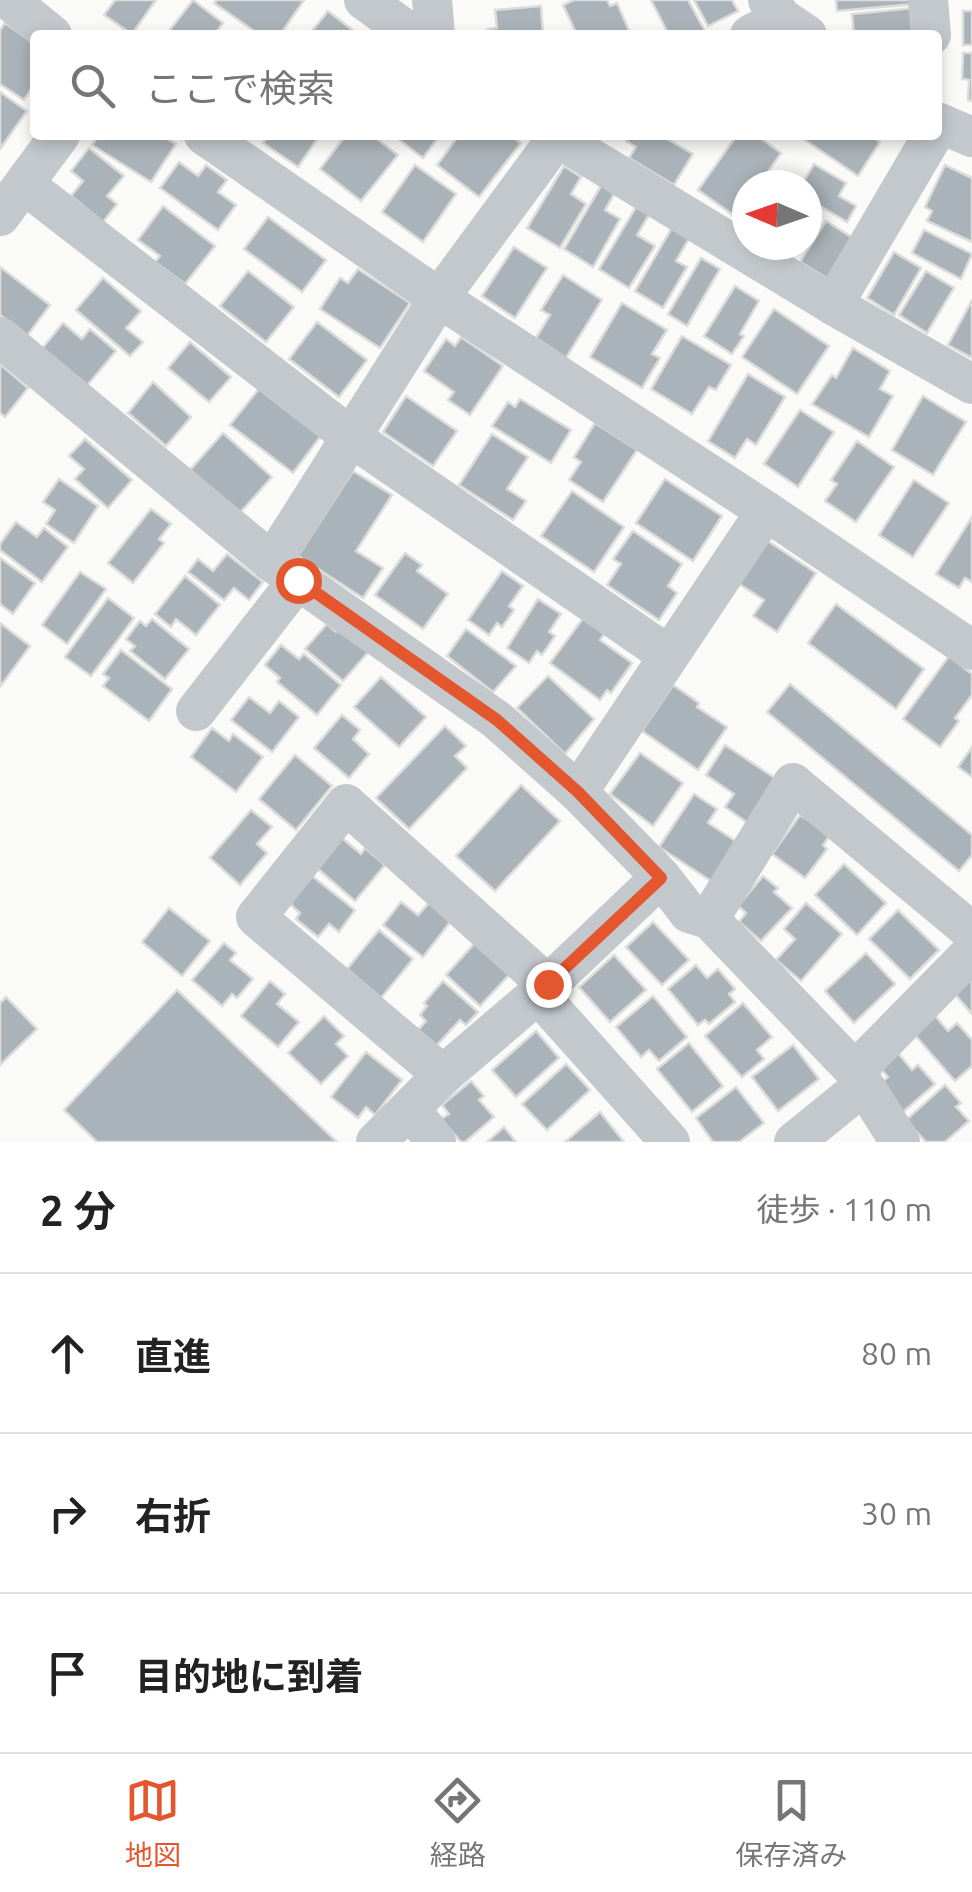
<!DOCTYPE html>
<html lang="ja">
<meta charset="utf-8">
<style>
:root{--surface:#fff;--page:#f6f6f6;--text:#222;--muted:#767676;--line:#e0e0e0;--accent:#e4572e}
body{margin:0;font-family:Ubuntu,"Noto Sans JP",sans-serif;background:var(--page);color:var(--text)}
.compass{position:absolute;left:732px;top:170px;width:90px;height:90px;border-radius:50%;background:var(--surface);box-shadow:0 5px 15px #0003;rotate:272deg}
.stop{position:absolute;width:30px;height:30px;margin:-22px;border:8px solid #e4572e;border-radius:50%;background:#fff}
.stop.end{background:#e4572e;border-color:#fff;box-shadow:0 2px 10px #0008}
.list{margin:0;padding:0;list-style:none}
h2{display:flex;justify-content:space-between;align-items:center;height:130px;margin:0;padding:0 40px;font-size:42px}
h2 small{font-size:32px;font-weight:400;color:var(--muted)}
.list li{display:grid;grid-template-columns:65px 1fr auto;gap:30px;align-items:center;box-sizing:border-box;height:160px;padding:0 40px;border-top:2px solid var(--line)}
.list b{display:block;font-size:38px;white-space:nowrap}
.list em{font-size:32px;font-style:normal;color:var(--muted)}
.icon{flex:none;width:55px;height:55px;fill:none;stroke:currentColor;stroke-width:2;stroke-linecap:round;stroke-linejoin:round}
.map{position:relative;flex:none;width:972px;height:1142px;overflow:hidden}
.search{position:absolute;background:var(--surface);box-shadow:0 5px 15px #0003;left:30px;right:30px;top:30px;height:110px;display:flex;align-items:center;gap:25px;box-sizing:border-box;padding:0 35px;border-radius:10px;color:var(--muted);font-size:38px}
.sheet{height:610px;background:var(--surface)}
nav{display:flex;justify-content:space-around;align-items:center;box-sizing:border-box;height:140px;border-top:2px solid var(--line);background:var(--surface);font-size:28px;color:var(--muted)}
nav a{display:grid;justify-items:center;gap:5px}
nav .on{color:var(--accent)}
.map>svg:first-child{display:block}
</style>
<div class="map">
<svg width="972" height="1142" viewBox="0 0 972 1142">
<rect width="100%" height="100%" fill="#fafaf8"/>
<g fill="#aab3b9" stroke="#dcdcda" stroke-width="2.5">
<polygon points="115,0 156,0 132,34 104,15"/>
<polygon points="193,0 223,23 214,35 166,35"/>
<polygon points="217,0 304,0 280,35 260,35 214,3"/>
<polygon points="574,0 607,0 610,6 617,3 631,35 577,35 563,5"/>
<polygon points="651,0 688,0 705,31 697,35 669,35"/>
<polygon points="694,0 732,0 738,11 708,26"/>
<polygon points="836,0 915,0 915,4 837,11"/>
<polygon points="541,6 543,35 489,35 488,29 497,28 495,10"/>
<polygon points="914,8 917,35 854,35 852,14"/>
<polygon points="328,11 359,35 309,35"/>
<rect x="963" y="11" width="9" height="34"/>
<polygon points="5,23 35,44 35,83 24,100 0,84 0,30"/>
<polygon points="963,53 972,53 972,101 968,100 969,80 962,79"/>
<polygon points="0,92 27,111 0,149"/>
<polygon points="99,135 161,135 176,144 151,182 92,145"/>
<polygon points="269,135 320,135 298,167 263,143"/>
<polygon points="346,135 372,135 398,155 361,201 320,169"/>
<polygon points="393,135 440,135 423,158"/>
<polygon points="459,135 510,135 521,143 479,197 437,165"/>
<polygon points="629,135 660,135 693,154 674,185 629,158 636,147 626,141"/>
<polygon points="737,135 756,135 781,153 759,185 747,185 747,201 736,217 698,190"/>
<polygon points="804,135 870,135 880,142 858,176 802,138"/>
<polygon points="89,148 124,176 107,196 117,204 103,222 71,196 83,181 71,171"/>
<polygon points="179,162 198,176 206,165 227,180 218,192 236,205 218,230 160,188"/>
<polygon points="814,164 846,183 839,196 856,206 847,222 807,198 812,190 807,185 802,184"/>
<polygon points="415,165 456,194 423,242 382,212"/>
<polygon points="945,165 972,178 972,242 927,221 932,211 925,207"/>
<polygon points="564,166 581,177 571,194 586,204 560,248 527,228"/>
<polygon points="602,184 616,191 605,210 620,219 593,267 564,249"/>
<polygon points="163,206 215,246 185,284 155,262 160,256 138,240"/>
<polygon points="636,207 649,215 637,235 655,246 629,288 599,269"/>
<polygon points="268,217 326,260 302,292 244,249"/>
<polygon points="826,221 853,238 828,279 800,262"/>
<polygon points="673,226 690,237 676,261 687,267 663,308 635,291"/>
<polygon points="924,230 972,254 961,279 912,253"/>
<polygon points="514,247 547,268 515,318 482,296"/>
<polygon points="894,252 921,268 894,315 867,298"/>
<polygon points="701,258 720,269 687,326 668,314"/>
<polygon points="0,267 50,305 27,336 0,315"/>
<polygon points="358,269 410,303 380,348 320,309 340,278 348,283"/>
<polygon points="248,271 294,307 266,342 220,306"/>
<polygon points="926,271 954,288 927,333 899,315"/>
<polygon points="563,275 602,300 566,358 536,338 550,315 541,310"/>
<polygon points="103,278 141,311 126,328 143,342 130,356 76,310"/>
<polygon points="735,286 759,301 740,334 744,336 732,354 704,336"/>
<polygon points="972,300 972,358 948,345"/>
<polygon points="622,303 667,330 652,354 660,358 642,388 590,357"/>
<polygon points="774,309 829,346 797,394 742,357"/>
<polygon points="317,322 367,360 339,397 289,359"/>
<polygon points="63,323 82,339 90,329 116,351 84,389 40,351"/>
<polygon points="682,336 731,365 716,390 709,387 692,414 651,389"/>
<polygon points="461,337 503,366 470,415 448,400 454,392 424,371 446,339 455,346"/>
<polygon points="190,342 231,377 209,402 168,368"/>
<polygon points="853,348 890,371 880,389 893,396 869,437 812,404 832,375 836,378"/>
<polygon points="0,364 28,388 5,417 0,413"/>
<polygon points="748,374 785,397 756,445 747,439 735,458 708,441"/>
<polygon points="153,382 191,417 166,446 128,413"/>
<polygon points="262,385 323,433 293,473 230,425"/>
<polygon points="406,396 457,431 433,466 383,432"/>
<polygon points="923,396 966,422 933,475 892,450"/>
<polygon points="520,399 571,430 551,463 492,426 508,402 515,407"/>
<polygon points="800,410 834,432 798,487 764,464"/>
<polygon points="595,423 637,450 603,502 569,480 581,462 574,457"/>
<polygon points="223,433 272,477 239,514 190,470"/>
<polygon points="492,434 528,457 507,489 526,501 513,520 459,485"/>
<polygon points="85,439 132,480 108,508 75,479 84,469 69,456"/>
<polygon points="857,441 894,467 856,522 825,501 837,484 831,480"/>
<polygon points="353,471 392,495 356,551 383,568 363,598 298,556"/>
<polygon points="59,479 98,506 74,543 46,524 55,510 43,502"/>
<polygon points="665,479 722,516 693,561 636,523"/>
<polygon points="914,480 949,503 913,557 879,535"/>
<polygon points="572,491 624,527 594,572 541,536"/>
<polygon points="151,509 171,524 159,539 164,543 133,583 108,563"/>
<polygon points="972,517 972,582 965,578 959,588 936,574"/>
<polygon points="16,522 37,537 44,528 68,547 42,582 0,550 0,544"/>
<polygon points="633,531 682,564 668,586 677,593 659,620 607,585 621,564 613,559"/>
<polygon points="765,539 816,573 777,632 753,616 764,600 736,582"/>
<polygon points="405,553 422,565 417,571 448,594 423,629 375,595"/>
<polygon points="227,554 263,582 249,600 234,588 224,600 188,572 198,559 213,571"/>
<polygon points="0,558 35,583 13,614 0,604"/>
<polygon points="502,571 523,586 509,606 514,610 502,627 497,623 489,635 468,620"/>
<polygon points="80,572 106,589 67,644 42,625"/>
<polygon points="185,576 220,605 196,635 176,619 171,627 155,614"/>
<polygon points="108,598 134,618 91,676 65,657"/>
<polygon points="538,599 561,614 549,632 555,636 542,655 537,651 529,663 507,648"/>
<polygon points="836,604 924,669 896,709 808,643"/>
<polygon points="584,617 605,633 600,640 632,663 611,693 607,690 600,700 550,663"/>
<polygon points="152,619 189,649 165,679 130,651 135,646 126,639 140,621 146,626"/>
<polygon points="0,623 30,646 0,687"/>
<polygon points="327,624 336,632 341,625 370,650 343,681 305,649"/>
<polygon points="466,629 516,666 493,692 447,656"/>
<polygon points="281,645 299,659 304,654 341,685 317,715 277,682 280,678 265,665"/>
<polygon points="121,650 172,689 149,721 103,686 109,678 103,674"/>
<polygon points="949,656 972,674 972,695 955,718 959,721 940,747 903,719"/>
<polygon points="548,676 594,719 565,754 517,708"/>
<polygon points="381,677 426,717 399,747 354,707"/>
<polygon points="790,684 972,835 972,855 959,871 767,712"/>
<polygon points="673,685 699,703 697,707 727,727 698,770 642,731"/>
<polygon points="249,697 270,713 279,701 299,717 272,752 231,720"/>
<polygon points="342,715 360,730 353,739 369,754 349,778 314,748"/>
<polygon points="445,726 466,746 455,756 467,768 409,829 376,798"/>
<polygon points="212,728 229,741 233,734 263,757 236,792 191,757"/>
<polygon points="725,745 781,782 752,826 725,807 734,794 706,775"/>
<polygon points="972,747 972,777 958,767"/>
<polygon points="640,753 683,783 653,826 610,794"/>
<polygon points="295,755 332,786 296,830 259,799"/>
<polygon points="521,785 560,821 495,891 456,856"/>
<polygon points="694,794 717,809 708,823 737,842 711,881 659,847"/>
<polygon points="251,810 272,827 257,844 267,853 240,885 210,858"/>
<polygon points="800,815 831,834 823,845 827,849 805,878 772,854"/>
<polygon points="342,838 361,854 365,848 385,865 355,901 317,868"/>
<polygon points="844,864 886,903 857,935 815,895"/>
<polygon points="312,876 355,910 339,932 329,924 318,937 296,919 300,913 290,904"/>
<polygon points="763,876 778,888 774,892 792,908 761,941 739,922 746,913 738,906"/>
<polygon points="401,902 418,915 429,903 451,921 423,957 383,925"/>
<polygon points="806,903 842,934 801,981 776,960 795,939 784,929"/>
<polygon points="169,908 210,941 182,976 142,942"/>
<polygon points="898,910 939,950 910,979 869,939"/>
<polygon points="653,922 689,960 662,985 626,947"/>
<polygon points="379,930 413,959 381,998 347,969"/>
<polygon points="224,943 236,953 230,960 253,979 237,998 232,994 222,1006 192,980"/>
<polygon points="475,943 509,975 480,1006 446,975"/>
<polygon points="866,953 895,984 854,1023 825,991"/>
<polygon points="614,955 646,990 610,1022 579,987"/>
<polygon points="696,965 707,978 718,969 735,989 729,994 735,1002 709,1024 705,1020 698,1025 668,989"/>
<polygon points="972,974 972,1014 953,992"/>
<polygon points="270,981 285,994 277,1004 299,1022 278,1047 241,1016"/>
<polygon points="443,981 478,1012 466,1025 460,1020 436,1046 418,1030 426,1021 420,1015 427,1006 424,1003"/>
<polygon points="177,990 337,1142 97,1142 64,1110"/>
<polygon points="653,996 687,1037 659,1061 649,1050 641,1057 616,1027"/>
<polygon points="6,997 37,1029 0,1065 0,1003"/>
<polygon points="743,1003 772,1037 757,1050 764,1059 742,1077 705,1036"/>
<polygon points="324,1016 344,1036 336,1044 348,1056 321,1084 288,1053"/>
<polygon points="935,1016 948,1031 957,1023 972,1040 972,1066 955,1081 914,1034"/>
<polygon points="536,1031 559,1058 516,1097 492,1070"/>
<polygon points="689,1043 723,1086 692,1112 657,1069"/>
<polygon points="793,1045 819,1079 778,1111 752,1077"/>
<polygon points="366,1052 402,1080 375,1115 366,1107 358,1118 331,1097"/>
<polygon points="898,1053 912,1070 918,1065 935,1084 903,1112 879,1084 888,1077 881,1069"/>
<polygon points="566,1064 590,1090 547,1130 522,1104"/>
<polygon points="471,1081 484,1096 479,1100 494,1117 465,1142 461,1142 441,1119 449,1114 442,1105"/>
<polygon points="945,1085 961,1103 956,1107 969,1121 945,1142 926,1142 906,1120"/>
<polygon points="736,1087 764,1123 739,1142 713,1142 696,1118"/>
<polygon points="600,1112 624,1142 565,1142"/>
<polygon points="504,1127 516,1142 487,1142"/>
</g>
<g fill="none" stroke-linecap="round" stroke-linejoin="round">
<g stroke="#c3c8cc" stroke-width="40">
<polyline points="9,0 52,35"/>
<polyline points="364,0 413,35"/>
<polyline points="432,0 435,35"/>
<polyline points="768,0 782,18 807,35"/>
<polyline points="928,0 931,35"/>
<polyline points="750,35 782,18"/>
<polyline points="937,122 972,137"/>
<polyline points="204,135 439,298 766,511 972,650"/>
<polyline points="553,135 833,305 972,384"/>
<polyline points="25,185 351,437 668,655"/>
<polyline points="0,216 60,135"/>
<polyline points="833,305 933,135"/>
<polyline points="0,337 272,562 497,720 578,792 661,877 689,913 709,919 855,1071 900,1142"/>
<polyline points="272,562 439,298 557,138 563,135"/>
<polyline points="196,711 298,580"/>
<polyline points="578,792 766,511"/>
<polyline points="709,919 793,783 972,932"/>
<polyline points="538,994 670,1142"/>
<polyline points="855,1071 972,952"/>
<polyline points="443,1075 256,917 346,804 548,985"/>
<polyline points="410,1109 436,1142"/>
<polyline points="376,1142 443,1075 538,994 661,877"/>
<polyline points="794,1142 863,1086"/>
</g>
</g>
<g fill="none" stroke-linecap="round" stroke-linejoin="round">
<polyline stroke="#e4572e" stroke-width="12" points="298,580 497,720 578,792 661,878 548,984"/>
</g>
</svg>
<svg class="compass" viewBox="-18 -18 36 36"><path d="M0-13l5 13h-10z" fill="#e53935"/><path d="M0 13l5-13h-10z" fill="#767676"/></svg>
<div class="stop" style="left:298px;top:580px"></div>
<div class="stop end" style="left:548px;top:984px"></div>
<div class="search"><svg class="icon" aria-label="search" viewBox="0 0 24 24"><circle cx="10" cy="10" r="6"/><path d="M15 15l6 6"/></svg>ここで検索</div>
</div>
<section class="sheet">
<h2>2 分<small>徒歩 · 110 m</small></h2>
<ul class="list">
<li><svg class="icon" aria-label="ahead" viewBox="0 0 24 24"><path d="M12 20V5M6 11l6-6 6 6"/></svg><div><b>直進</b></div><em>80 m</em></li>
<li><svg class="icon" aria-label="right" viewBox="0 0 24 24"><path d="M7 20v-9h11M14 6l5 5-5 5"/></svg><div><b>右折</b></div><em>30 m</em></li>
<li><svg class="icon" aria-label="arrive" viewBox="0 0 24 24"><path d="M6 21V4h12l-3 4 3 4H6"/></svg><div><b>目的地に到着</b></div></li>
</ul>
</section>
<nav>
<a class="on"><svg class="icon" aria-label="map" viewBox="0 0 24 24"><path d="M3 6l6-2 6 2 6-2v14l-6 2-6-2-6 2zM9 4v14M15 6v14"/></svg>地図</a>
<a><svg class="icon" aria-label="directions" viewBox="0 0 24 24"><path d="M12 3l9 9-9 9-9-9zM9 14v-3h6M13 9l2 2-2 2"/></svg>経路</a>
<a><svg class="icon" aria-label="saved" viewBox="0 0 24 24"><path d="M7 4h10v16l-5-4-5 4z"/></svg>保存済み</a>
</nav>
